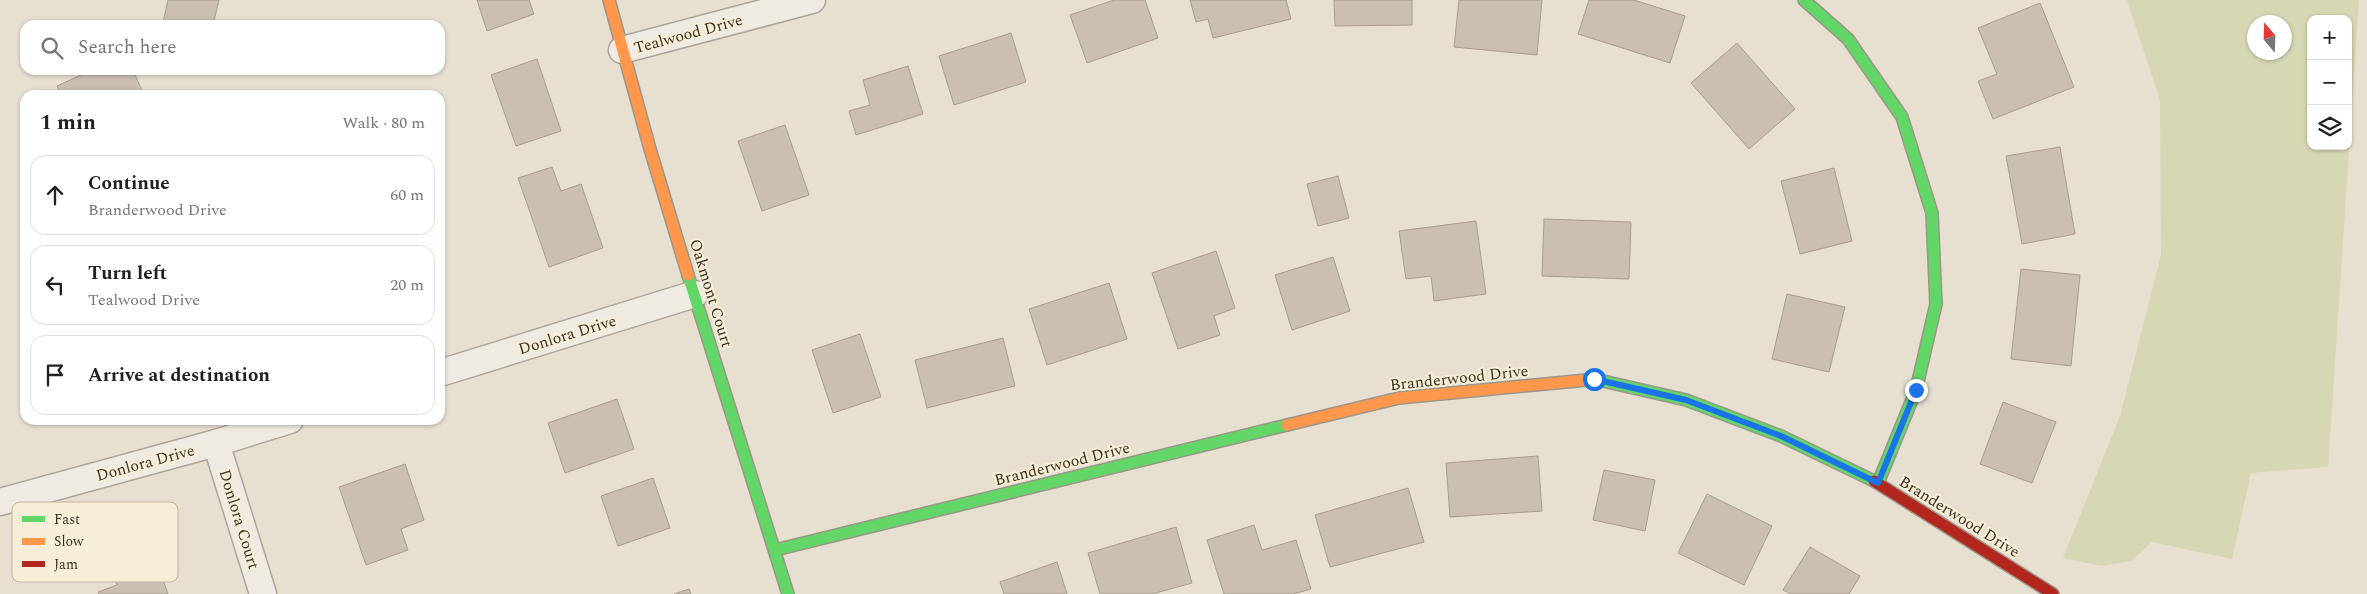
<!DOCTYPE html>
<meta charset="utf-8">
<style>
:root{--surface:#fff;--page:#f2f2f2;--text:#202124;--muted:#757577;--line:#e0e0e0}
body{margin:0;font-family:Spectral,serif;background:var(--page);color:var(--text)}
.controls{position:absolute;right:15px;top:15px;display:grid;overflow:hidden;border-radius:10px;box-shadow:0 1px 4px #0004}
.controls button{width:45px;height:45px;display:grid;place-items:center;padding:0;border:0;border-bottom:1px solid var(--line);background:var(--surface);color:var(--text);font:25px sans-serif}
.compass{position:absolute;left:2247px;top:15px;width:45px;height:45px;border-radius:50%;background:var(--surface);box-shadow:0 1px 4px #0004;rotate:341deg}
.stop{position:absolute;width:15px;height:15px;margin:-11px;border:4px solid #1a73e8;border-radius:50%;background:#fff}
.stop.end{background:#1a73e8;border-color:#fff;box-shadow:0 1px 5px #0008}
.list{margin:0;padding:0;list-style:none}
h2{display:flex;justify-content:space-between;align-items:center;height:65px;margin:0;padding:0 20px;font-size:21px}
h2 small{font-size:16px;font-weight:400;color:var(--muted)}
.list li{display:grid;grid-template-columns:32px 1fr auto;gap:15px;align-items:center;box-sizing:border-box;height:80px;margin:0 10px 10px;padding:0 10px;border:1px solid var(--line);border-radius:15px}
.list b{display:block;font-size:19px;white-space:nowrap}
.list p{margin:0;font-size:16px;white-space:nowrap;color:var(--muted)}
.list em{font-size:16px;font-style:normal;color:var(--muted)}
.icon{flex:none;width:28px;height:28px;fill:none;stroke:currentColor;stroke-width:2;stroke-linecap:round;stroke-linejoin:round}
.map{position:relative;flex:none;width:2367px;height:594px;overflow:hidden}
.search{position:absolute;background:var(--surface);box-shadow:0 1px 4px #0004;left:20px;top:20px;width:425px;height:55px;display:flex;align-items:center;gap:12px;box-sizing:border-box;padding:0 18px;border-radius:15px;color:var(--muted);font-size:19px}
.panel{position:absolute;background:var(--surface);box-shadow:0 1px 4px #0004;left:20px;top:90px;width:425px;height:335px;border-radius:15px}
.map>svg:first-child{display:block}
</style>
<div class="map">
<svg width="2367" height="594" viewBox="0 0 2367 594">
<rect width="100%" height="100%" fill="#e7e0d1"/>
<path fill="#d6d7b3" fill-rule="evenodd" d="M2127 0H2359L2328 467 2251 473 2232 559 2152 542 2131 561 2101 566 2063 558 2120 416 2161 255 2160 100ZM2311 19H2348V146H2311ZM2254 22H2284V52H2254Z"/>
<g fill="#cbbfb2" stroke="#a89c90">
<polygon points="168,0 219,0 213,25 177,25 163,22"/>
<polygon points="477,0 529,0 534,14 487,31"/>
<polygon points="1114,0 1145,0 1158,38 1087,63 1070,15"/>
<polygon points="1190,0 1286,0 1291,19 1213,38 1208,19 1196,22"/>
<polygon points="1334,0 1412,0 1412,25 1335,26"/>
<polygon points="1459,0 1542,0 1537,55 1454,47"/>
<polygon points="1589,0 1634,0 1685,16 1670,63 1578,34"/>
<polygon points="2040,3 2074,87 1993,119 1978,81 1997,74 1978,28"/>
<polygon points="1011,33 1026,82 954,105 939,56"/>
<polygon points="1737,43 1795,109 1749,149 1691,83"/>
<polygon points="537,59 561,131 516,146 491,75"/>
<polygon points="908,66 923,114 856,135 849,111 870,105 863,80"/>
<polygon points="92,70 133,70 144,95 61,95 57,86"/>
<polygon points="785,125 809,195 762,211 738,141"/>
<polygon points="2060,147 2075,234 2022,244 2006,156"/>
<polygon points="552,167 561,191 581,184 603,248 549,267 518,178"/>
<polygon points="1834,168 1852,241 1800,254 1781,181"/>
<polygon points="1338,176 1349,218 1318,226 1307,184"/>
<polygon points="1544,219 1631,222 1629,279 1542,276"/>
<polygon points="1476,221 1486,294 1434,301 1431,276 1406,279 1399,231"/>
<polygon points="1216,251 1235,308 1214,316 1220,335 1178,349 1152,273"/>
<polygon points="1333,257 1350,311 1292,330 1275,275"/>
<polygon points="2021,269 2080,275 2071,366 2011,359"/>
<polygon points="1109,283 1127,339 1047,365 1029,309"/>
<polygon points="1787,294 1845,307 1829,372 1772,359"/>
<polygon points="860,334 881,397 833,413 812,350"/>
<polygon points="1003,338 1015,386 927,408 915,360"/>
<polygon points="617,399 634,449 565,473 548,423"/>
<polygon points="2003,402 2056,422 2032,483 1980,464"/>
<polygon points="1538,456 1542,511 1450,517 1446,463"/>
<polygon points="405,464 424,520 401,529 408,550 366,565 339,487"/>
<polygon points="1604,470 1655,480 1645,531 1593,520"/>
<polygon points="653,478 670,528 618,546 601,496"/>
<polygon points="1408,488 1424,542 1330,567 1315,515"/>
<polygon points="1707,494 1772,526 1744,585 1678,553"/>
<polygon points="1254,525 1262,550 1296,540 1311,589 1293,594 1224,594 1207,540"/>
<polygon points="1176,527 1192,583 1152,594 1100,594 1088,553"/>
<polygon points="145,528 168,594 99,594 98,592 117,585 102,543"/>
<polygon points="1810,547 1860,576 1849,594 1791,594 1783,590"/>
<polygon points="1057,562 1067,594 1004,594 1000,582"/>
<polygon points="689,589 691,594 674,594"/>
</g>
<g fill="none" stroke-linecap="round" stroke-linejoin="round">
<defs>
<g id="street">
<polyline points="622,50 812,0"/>
<polyline points="440,373 695,294"/>
<polyline points="216,443 263,594"/>
<polyline points="0,502 216,443 290,420"/>
</g>
<g id="fast">
<polyline points="1804,0 1848,39 1902,117 1932,213 1936,304 1916,390 1878,483"/>
<polyline points="688,275 788,594"/>
<polyline points="1587,380 1594,379 1686,400 1781,436 1874,481"/>
<polyline points="775,550 1287,425"/>
</g>
<g id="slow">
<polyline points="609,0 650,149 688,275"/>
<polyline points="1287,425 1399,398 1587,380"/>
</g>
<polyline id="jam" points="1874,481 2053,594"/>
</defs>
<use href="#street" stroke="#ada599" stroke-width="29"/>
<use href="#fast" stroke="#9c958a" stroke-width="14"/>
<use href="#slow" stroke="#9c958a" stroke-width="14"/>
<use href="#jam" stroke="#9c958a" stroke-width="14"/>
<use href="#street" stroke="#efebe3" stroke-width="26"/>
<use href="#fast" stroke="#63d668" stroke-width="11"/>
<use href="#slow" stroke="#ff974d" stroke-width="11"/>
<use href="#jam" stroke="#b3261e" stroke-width="11"/>
</g>
<g fill="none" stroke-linecap="round" stroke-linejoin="round">
<polyline stroke="#1a73e8" stroke-width="6" points="1594,379 1686,400 1781,436 1878,483 1916,390"/>
</g>
<g text-anchor="middle" stroke-width="4" stroke-linejoin="round" paint-order="stroke">
<g font-size="16" fill="#3d2e20" stroke="#f7eed8">
<text transform="translate(688 33) rotate(-15)" y="6">Tealwood Drive</text>
<text transform="translate(712 293) rotate(73)" y="6">Oakmont Court</text>
<text transform="translate(567 334) rotate(-17)" y="6">Donlora Drive</text>
<text transform="translate(1459 377) rotate(-6)" y="6">Branderwood Drive</text>
<text transform="translate(145 462) rotate(-15)" y="6">Donlora Drive</text>
<text transform="translate(1062 463) rotate(-14)" y="6">Branderwood Drive</text>
<text transform="translate(1960 516) rotate(32)" y="6">Branderwood Drive</text>
<text transform="translate(240 519) rotate(73)" y="6">Donlora Court</text>
</g>
</g>
<rect x="12" y="502" width="166" height="80" rx="8" fill="#f7eed8" stroke="#bfb4a1" stroke-width="1"/>
<rect x="22" y="516" width="23" height="6" fill="#63d668"/>
<rect x="22" y="538" width="23" height="7" fill="#ff974d"/>
<rect x="22" y="561" width="23" height="6" fill="#b3261e"/>
<g font-size="14" fill="#3d2e20">
<text x="54" y="524">Fast</text>
<text x="54" y="546">Slow</text>
<text x="54" y="569">Jam</text>
</g>
</svg>
<div class="controls">
<button>+</button>
<button>−</button>
<button><svg class="icon" aria-label="layers" viewBox="0 0 24 24"><path d="M12 4l9 5-9 5-9-5zM3 14l9 5 9-5"/></svg></button>
</div>
<svg class="compass" viewBox="-18 -18 36 36"><path d="M0-13l5 13h-10z" fill="#e53935"/><path d="M0 13l5-13h-10z" fill="#757577"/></svg>
<div class="stop" style="left:1594px;top:379px"></div>
<div class="stop end" style="left:1916px;top:390px"></div>
<div class="search"><svg class="icon" aria-label="search" viewBox="0 0 24 24"><circle cx="10" cy="10" r="6"/><path d="M15 15l6 6"/></svg>Search here</div>
<section class="panel">
<h2>1 min<small>Walk · 80 m</small></h2>
<ul class="list">
<li><svg class="icon" aria-label="ahead" viewBox="0 0 24 24"><path d="M12 20V5M6 11l6-6 6 6"/></svg><div><b>Continue</b><p>Branderwood Drive</p></div><em>60 m</em></li>
<li><svg class="icon" aria-label="left" viewBox="0 0 24 24"><path d="M17 20v-9H6M10 6l-5 5 5 5"/></svg><div><b>Turn left</b><p>Tealwood Drive</p></div><em>20 m</em></li>
<li><svg class="icon" aria-label="arrive" viewBox="0 0 24 24"><path d="M6 21V4h12l-3 4 3 4H6"/></svg><div><b>Arrive at destination</b></div></li>
</ul>
</section>
</div>
